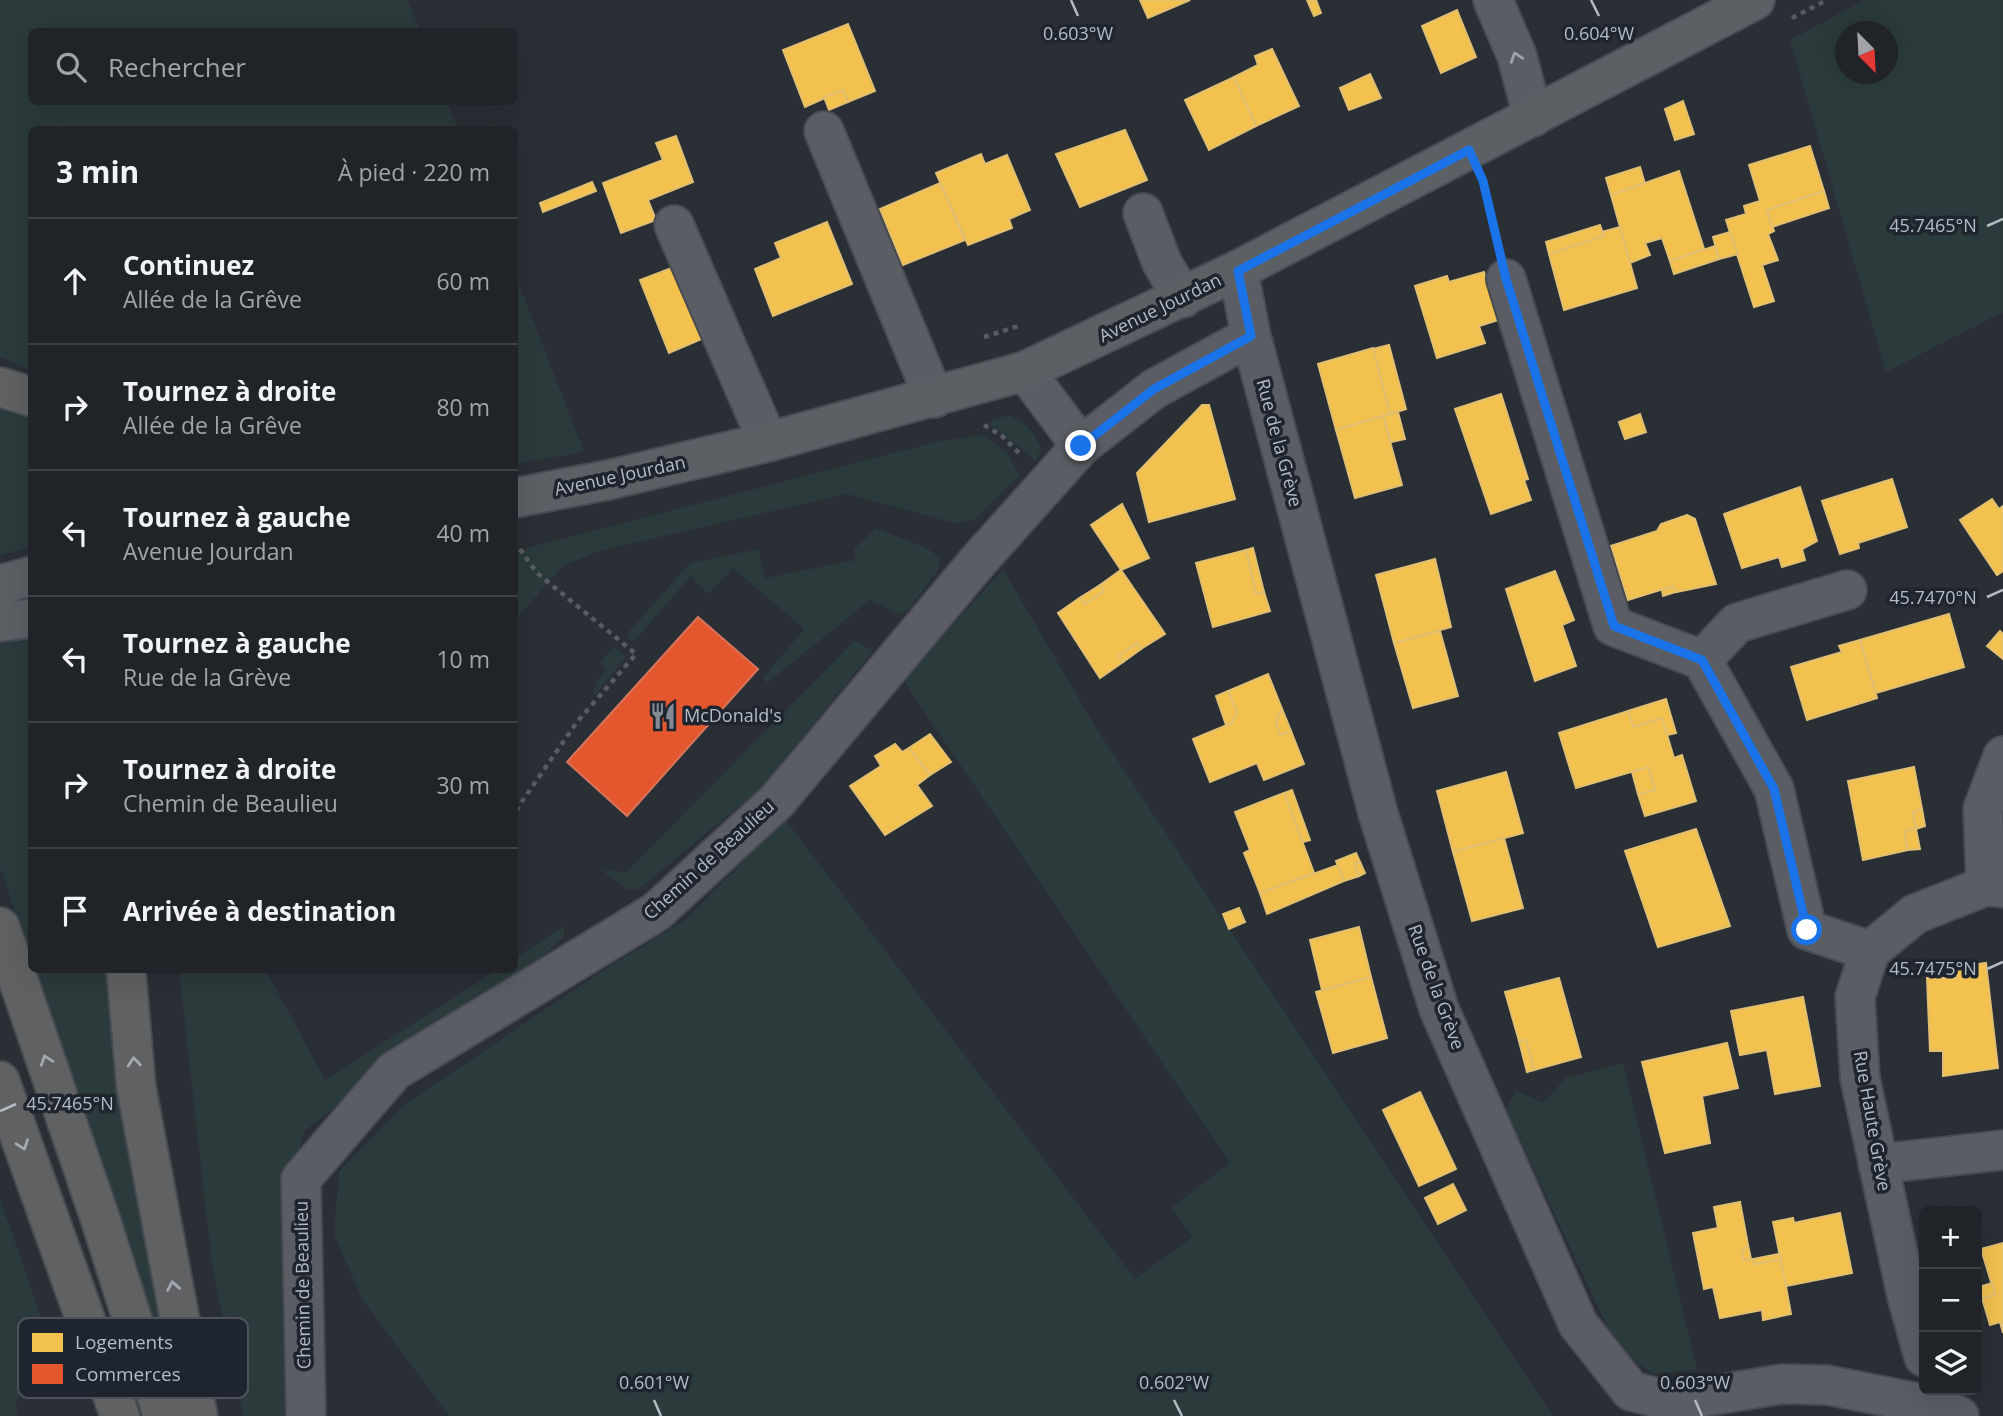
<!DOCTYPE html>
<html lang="fr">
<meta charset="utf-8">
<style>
:root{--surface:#202328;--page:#2d2f34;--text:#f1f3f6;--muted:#a2a4a8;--line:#3d4045}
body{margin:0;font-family:"Open Sans",sans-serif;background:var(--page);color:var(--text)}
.controls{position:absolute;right:21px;bottom:21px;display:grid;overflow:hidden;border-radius:10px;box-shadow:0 7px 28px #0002}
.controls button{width:63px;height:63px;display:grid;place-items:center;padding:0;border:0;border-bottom:2px solid var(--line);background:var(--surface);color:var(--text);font:35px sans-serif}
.compass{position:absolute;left:1835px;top:21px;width:63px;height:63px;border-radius:50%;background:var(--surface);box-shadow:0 7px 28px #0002;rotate:156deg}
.stop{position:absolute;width:21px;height:21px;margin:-16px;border:5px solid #1a73e8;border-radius:50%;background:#fff}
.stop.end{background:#1a73e8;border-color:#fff;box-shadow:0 2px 7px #0008}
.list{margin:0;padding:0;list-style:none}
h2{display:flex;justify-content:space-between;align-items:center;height:91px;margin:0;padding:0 28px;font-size:30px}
h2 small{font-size:23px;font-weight:400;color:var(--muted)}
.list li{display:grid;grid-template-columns:46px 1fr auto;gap:21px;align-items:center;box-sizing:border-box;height:126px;padding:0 28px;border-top:2px solid var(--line)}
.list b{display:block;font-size:26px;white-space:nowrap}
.list p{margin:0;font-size:23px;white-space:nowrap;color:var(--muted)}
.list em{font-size:23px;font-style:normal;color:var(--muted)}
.icon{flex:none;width:38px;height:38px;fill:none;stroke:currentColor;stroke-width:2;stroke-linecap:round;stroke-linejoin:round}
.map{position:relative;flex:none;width:2003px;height:1416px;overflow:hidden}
.search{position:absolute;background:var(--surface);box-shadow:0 7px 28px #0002;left:28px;top:28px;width:490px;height:77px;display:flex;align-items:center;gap:18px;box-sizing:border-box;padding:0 24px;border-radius:10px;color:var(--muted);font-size:26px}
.panel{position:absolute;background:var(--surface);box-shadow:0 7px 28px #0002;left:28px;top:126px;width:490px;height:847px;border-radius:10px}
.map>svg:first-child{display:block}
</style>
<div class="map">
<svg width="2003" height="1416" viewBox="0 0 2003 1416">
<rect width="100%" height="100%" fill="#2a2f35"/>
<g fill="#2b3a3b" fill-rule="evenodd">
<polygon points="0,0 408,0 420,31 32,32 32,102 447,102 458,129 32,130 31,371 0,356"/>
<path d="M1864 0H2003V312L1886 372 1790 40ZM1846 32H1888V74H1846Z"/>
<polygon points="514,274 515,274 584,452 515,464"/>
<polygon points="0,401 23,415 32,416 31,548 0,555"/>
<path d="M1009 415C1027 423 1034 431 1041 449L1036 461 987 422Z"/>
<polygon points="984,435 1006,452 1020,475 974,520 954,523 847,494 599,551 563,566 515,620 515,551 940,441"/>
<polygon points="876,528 928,549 941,558 938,570 907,612 897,613 870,600 767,683 763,678 804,629 733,568 708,594 691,576 633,642 626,635 690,563 758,549 765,578 855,560 854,549"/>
<polygon points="1003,569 1096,728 1553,1416 449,1416 362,1299 334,1234 339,1171 407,1103 599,973 685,920 785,819 1135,1279 1192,1237 1171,1208 1230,1163 903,680"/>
<polygon points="31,634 31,958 0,867 0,642"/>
<polygon points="855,640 873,651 761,788 639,889 628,890 600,869 627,872"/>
<polygon points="614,646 626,657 592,698 597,681 606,669 600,663"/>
<polygon points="564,926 564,937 537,961 347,1097 305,1131 289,1180 299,1416 243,1416 212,1265 179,970 266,970 325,1080 497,970 514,970 515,958"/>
<path d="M36 970H111C112 1104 143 1237 173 1368L162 1373 125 1260 89 1122Z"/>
<polygon points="1623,1063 1697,1369 1653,1374 1618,1350 1506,1110 1516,1090 1543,1103 1566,1078"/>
<polygon points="0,1199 55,1357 29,1371 16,1402 18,1416 0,1416"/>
</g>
<g fill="#f2c14e" stroke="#e0bf72" stroke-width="2">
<polygon points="1140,0 1190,0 1148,18"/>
<polygon points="1307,0 1316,0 1321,13 1314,16"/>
<polygon points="1457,10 1476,57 1441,73 1422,26"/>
<polygon points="848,24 875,91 848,102 843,90 805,107 783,50"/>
<polygon points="1272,49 1299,106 1256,126 1234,77 1258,65 1255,56"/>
<polygon points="1370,74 1381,98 1349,110 1340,88"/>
<polygon points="1234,77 1256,126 1209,150 1185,100"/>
<polygon points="843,90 848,102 829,110 824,97"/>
<polygon points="1683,101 1694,134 1675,140 1665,109"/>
<polygon points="1125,130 1147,180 1080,207 1056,154"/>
<polygon points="676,136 693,182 648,200 656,220 621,233 603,183 663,160 656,143"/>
<polygon points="1810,146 1824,191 1767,210 1774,231 1768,234 1778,260 1762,265 1774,301 1754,307 1726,220 1746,214 1744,206 1760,201 1749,165"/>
<polygon points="981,154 985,164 1007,155 1030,210 1009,219 1012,228 968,245 936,173"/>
<polygon points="1640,167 1645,184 1611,195 1606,178"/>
<polygon points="1679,171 1704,249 1670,261 1662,238 1645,243 1650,255 1630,263 1611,195"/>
<polygon points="592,182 596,191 543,212 540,203"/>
<polygon points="940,183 965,240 903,265 880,209"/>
<polygon points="1824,191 1829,208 1772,227 1767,210"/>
<polygon points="827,222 852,284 773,316 755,269 781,258 775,243"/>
<polygon points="1600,225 1604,236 1549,254 1546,242"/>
<polygon points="1620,227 1637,288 1564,310 1549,254 1604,236 1602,232"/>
<polygon points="1730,232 1738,254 1719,259 1713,237"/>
<polygon points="1715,246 1719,259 1674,274 1670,261"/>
<polygon points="682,264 711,335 669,353 640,280"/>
<polygon points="1484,272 1498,320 1479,326 1485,343 1437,358 1415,286 1447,276 1449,282"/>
<polygon points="1389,345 1406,409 1390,414 1373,349"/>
<polygon points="1373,348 1390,414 1336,430 1318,364"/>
<polygon points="1501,394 1528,479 1524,480 1531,500 1491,514 1455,409"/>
<polygon points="1202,405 1209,405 1235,499 1149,522 1137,473"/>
<polygon points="1398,412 1405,439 1391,442 1383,416"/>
<polygon points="1640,414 1646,432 1625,439 1619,422"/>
<polygon points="1383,416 1402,485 1355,498 1336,430"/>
<polygon points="1892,479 1907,527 1858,543 1859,548 1840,554 1822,501"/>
<polygon points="1800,487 1817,541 1802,549 1805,560 1782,567 1779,557 1742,568 1724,514"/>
<polygon points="1992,499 1999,509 2003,506 2003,571 1997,575 1960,520"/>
<polygon points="1122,504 1149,558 1121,570 1091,525"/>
<polygon points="1687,515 1695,519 1716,584 1676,592 1673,586 1628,600 1611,546 1657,531 1661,524"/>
<polygon points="1253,548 1264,592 1256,594 1246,550"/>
<polygon points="1246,550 1256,594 1264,592 1270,611 1213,627 1196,563"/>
<polygon points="1435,559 1451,627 1394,643 1376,575"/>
<polygon points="1121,570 1165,634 1141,649 1137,643 1119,656 1123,662 1100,678 1058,613 1081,597 1085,604 1104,591 1100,585"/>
<polygon points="1555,571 1574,620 1562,625 1576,666 1535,681 1506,589"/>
<polygon points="1100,585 1104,591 1085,604 1081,597"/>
<polygon points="1673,586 1676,592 1663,596 1662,590"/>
<polygon points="1949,614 1964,667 1876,693 1860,640"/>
<polygon points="1440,631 1458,696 1413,708 1394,643"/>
<polygon points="2000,631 2003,634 2003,659 1987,646"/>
<polygon points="1860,640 1877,698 1807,720 1791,667 1842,652 1839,646"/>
<polygon points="1137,643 1141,649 1123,662 1119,656"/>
<polygon points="1268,674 1282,709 1276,722 1280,735 1291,731 1304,764 1264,780 1257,763 1210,782 1193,739 1232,723 1237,712 1228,691"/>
<polygon points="1228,691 1237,712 1232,723 1226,725 1216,696"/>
<polygon points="1666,699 1676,733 1667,735 1662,718 1633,727 1628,711"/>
<polygon points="1282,709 1291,731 1280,735 1276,722"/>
<polygon points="1628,711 1633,727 1662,718 1674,758 1682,755 1696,801 1645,816 1638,794 1655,790 1648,767 1576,788 1559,733"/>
<polygon points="930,734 951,762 930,775 909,748"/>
<polygon points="895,744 902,752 909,748 930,775 917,785 932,806 885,835 850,786 881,766 875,756"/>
<polygon points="1648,767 1655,790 1638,794 1632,772"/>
<polygon points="1914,767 1922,809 1913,812 1916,829 1904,831 1908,850 1863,860 1848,781"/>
<polygon points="1506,772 1523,833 1453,852 1437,791"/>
<polygon points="1292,790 1310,840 1303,842 1284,793"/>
<polygon points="1284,793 1314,873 1260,893 1244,853 1250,850 1235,812"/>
<polygon points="1922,809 1925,826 1916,829 1913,812"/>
<polygon points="1696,829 1730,926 1658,947 1625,851"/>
<polygon points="1916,829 1920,849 1908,850 1904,831"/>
<polygon points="1504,838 1523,908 1472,921 1453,852"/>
<polygon points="1356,853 1360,862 1355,864 1359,876 1344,881 1336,861"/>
<polygon points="1360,862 1365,873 1359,876 1355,864"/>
<polygon points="1338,865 1344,881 1267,914 1260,893"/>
<polygon points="1239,908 1245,922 1229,929 1223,914"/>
<polygon points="1359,927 1371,977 1322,990 1310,940"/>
<polygon points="1986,963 1998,1068 1943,1076 1943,1051 1930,1051 1927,978 1957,978 1956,967"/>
<polygon points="1371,977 1387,1038 1333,1053 1316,992"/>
<polygon points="1559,978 1581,1057 1534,1070 1526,1040 1519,1041 1505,992"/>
<polygon points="1803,997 1820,1086 1775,1094 1767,1050 1740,1055 1731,1011"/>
<polygon points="1526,1040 1534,1070 1527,1072 1519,1041"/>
<polygon points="1727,1043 1738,1088 1702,1096 1710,1143 1665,1153 1642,1062"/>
<polygon points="1420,1092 1456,1169 1419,1186 1383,1110"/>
<polygon points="1453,1184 1466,1210 1438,1224 1425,1198"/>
<polygon points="1740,1202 1748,1245 1742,1252 1743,1260 1753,1259 1754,1264 1781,1259 1791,1314 1763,1320 1762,1310 1720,1318 1713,1287 1704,1289 1693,1233 1718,1228 1714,1207"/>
<polygon points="1840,1213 1852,1273 1786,1286 1773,1222 1793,1218 1794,1223"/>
<polygon points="2003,1243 2003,1333 2000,1322 1990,1325 1982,1298 1995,1295 1981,1249"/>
<polygon points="1748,1245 1751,1259 1743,1260 1742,1252"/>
<polygon points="1779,1254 1781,1259 1754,1264 1753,1259"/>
<polygon points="1992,1283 1995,1295 1982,1298 1979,1287"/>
</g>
<polygon fill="#e4572e" stroke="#d6755b" stroke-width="2" points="698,617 758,669 627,816 567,762"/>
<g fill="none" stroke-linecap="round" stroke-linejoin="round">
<defs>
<g id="minor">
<polyline points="1493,0 1517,56 1533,117"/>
<polyline points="824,131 934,398"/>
<polyline points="1143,213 1162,263 1183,298"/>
<polyline points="674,225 768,442"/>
<polyline points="1238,270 1251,336 1378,813 1439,1009 1578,1324 1631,1391 1673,1402 1782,1384 1827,1385 1938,1407 1959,1416"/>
<polyline points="1506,279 1613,626 1702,660 1774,789 1807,930 1870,951"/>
<polyline points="1025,371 1081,446"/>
<polyline points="1702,660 1737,623 1847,590"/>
<polyline points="1986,886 1983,809 2003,756"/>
<polyline points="1878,1164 2003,1150"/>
<polyline points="1924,1357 1907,1296 1860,1078 1855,997 1870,951 1915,914 1986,886 2003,888"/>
<polyline points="306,1416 301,1179 394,1071 656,912 777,801 979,560 1081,446 1154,389 1251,336"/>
</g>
<g id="major">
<polyline points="514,498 608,480 768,442 1025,371 1238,270 1755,0"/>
<polyline points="0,585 32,576"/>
<polyline points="0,622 32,618"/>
</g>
<g id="highway">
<polyline points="0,387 32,397"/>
<polyline points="0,927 100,1218 163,1416"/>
<polyline points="126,970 136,1086 198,1416"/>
<polyline points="0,1081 120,1416"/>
</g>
</defs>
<use href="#minor" stroke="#484b50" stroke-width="42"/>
<use href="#major" stroke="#474b52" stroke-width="42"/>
<use href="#highway" stroke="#464b51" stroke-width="42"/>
<g stroke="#585c60" stroke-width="4.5" stroke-dasharray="5 5" stroke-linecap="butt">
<polyline points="1792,18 1827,0"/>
<polyline points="1484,187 1498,243"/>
<polyline points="984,337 1022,325"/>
<polyline points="984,425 1002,436 1020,454"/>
<polyline points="514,541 537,573 636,654 577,722 514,813"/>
</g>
<use href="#minor" stroke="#5a5d63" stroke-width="38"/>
<use href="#major" stroke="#5c5f64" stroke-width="38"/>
<use href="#highway" stroke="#5f6163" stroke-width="38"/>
</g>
<defs><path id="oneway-chevron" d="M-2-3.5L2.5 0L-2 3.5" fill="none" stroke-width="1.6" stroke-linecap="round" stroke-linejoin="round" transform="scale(1.75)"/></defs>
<use stroke="#9ea4ac" href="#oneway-chevron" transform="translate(1516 57) rotate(-109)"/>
<g stroke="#a4a9b1">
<use href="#oneway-chevron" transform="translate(46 1060) rotate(-109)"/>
<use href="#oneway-chevron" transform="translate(134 1062) rotate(-95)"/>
<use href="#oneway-chevron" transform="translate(23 1145) rotate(70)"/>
<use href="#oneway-chevron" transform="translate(173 1286) rotate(-100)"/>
</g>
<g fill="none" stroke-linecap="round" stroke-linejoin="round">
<polyline stroke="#1a73e8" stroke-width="9" points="1081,446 1154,389 1251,336 1238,271 1469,150 1483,181 1506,279 1614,626 1702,660 1774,789 1807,930"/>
</g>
<path fill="none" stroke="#b5bbc5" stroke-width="2.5" d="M1071 0 1078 16M1591 0 1599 16M1987 226 2003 219M1987 597 2003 590M1987 969 2003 962M0 1111 16 1104M654 1400 661 1416M1174 1400 1182 1416M1695 1400 1702 1416"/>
<defs>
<symbol id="restaurant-bare" viewBox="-9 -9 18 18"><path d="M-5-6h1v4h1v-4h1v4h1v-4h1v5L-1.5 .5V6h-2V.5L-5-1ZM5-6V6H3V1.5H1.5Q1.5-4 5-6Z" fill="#848a93" stroke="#1e252e" stroke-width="2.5" paint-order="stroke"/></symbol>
</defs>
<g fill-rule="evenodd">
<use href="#restaurant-bare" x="644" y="697" width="38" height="38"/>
</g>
<g text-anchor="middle" stroke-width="7" stroke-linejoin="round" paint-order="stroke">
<g font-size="18" fill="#b5bbc5" stroke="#1e252e">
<text transform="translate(1160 308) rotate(-26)" y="6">Avenue Jourdan</text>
<text transform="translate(1279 443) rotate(75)" y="6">Rue de la Grève</text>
<text transform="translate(620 476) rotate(-12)" y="6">Avenue Jourdan</text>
<text transform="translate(709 860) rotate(-42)" y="6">Chemin de Beaulieu</text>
<text transform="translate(1436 987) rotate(70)" y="6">Rue de la Grève</text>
<text transform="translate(1872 1121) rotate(80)" y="6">Rue Haute Grève</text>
<text transform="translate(303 1285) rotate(-91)" y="6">Chemin de Beaulieu</text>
</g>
<g font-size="18" fill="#b5bbc5" stroke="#1e252e" text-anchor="start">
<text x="684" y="722">McDonald's</text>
</g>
</g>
<rect x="18" y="1318" width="230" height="80" rx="10" fill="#1e252e" stroke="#4b525b" stroke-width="2"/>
<rect x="32" y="1333" width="31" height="19" fill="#f2c14e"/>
<rect x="32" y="1364" width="31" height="20" fill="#e4572e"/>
<g font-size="19" fill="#b5bbc5">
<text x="75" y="1349">Logements</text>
<text x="75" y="1381">Commerces</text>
</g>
<g font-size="18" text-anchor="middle" fill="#b5bbc5" stroke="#1e252e" stroke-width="7" stroke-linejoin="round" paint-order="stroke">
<text x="1078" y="40">0.603°W</text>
<text x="1599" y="40">0.604°W</text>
<text x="1933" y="232">45.7465°N</text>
<text x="1933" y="604">45.7470°N</text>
<text x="1933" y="975">45.7475°N</text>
<text x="70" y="1110">45.7465°N</text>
<text x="654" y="1389">0.601°W</text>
<text x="1174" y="1389">0.602°W</text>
<text x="1695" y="1389">0.603°W</text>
</g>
</svg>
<div class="controls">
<button>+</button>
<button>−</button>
<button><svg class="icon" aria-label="layers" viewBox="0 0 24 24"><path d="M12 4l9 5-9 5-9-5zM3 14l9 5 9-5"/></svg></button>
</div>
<svg class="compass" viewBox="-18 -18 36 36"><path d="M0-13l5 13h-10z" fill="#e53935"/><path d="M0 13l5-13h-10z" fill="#a2a4a8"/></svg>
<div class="stop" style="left:1807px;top:930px"></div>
<div class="stop end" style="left:1081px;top:446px"></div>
<div class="search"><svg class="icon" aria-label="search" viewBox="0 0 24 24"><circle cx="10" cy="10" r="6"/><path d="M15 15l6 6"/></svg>Rechercher</div>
<section class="panel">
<h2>3 min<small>À pied · 220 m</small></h2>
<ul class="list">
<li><svg class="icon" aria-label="ahead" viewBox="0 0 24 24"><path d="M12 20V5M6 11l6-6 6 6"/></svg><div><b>Continuez</b><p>Allée de la Grêve</p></div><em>60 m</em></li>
<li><svg class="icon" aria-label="right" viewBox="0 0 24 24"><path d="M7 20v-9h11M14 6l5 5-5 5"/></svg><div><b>Tournez à droite</b><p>Allée de la Grêve</p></div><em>80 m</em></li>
<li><svg class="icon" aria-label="left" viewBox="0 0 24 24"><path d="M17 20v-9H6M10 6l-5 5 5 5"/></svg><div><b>Tournez à gauche</b><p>Avenue Jourdan</p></div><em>40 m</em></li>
<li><svg class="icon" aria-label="left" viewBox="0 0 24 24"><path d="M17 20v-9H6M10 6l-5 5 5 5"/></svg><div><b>Tournez à gauche</b><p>Rue de la Grève</p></div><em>10 m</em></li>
<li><svg class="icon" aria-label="right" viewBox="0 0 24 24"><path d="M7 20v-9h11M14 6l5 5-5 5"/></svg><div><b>Tournez à droite</b><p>Chemin de Beaulieu</p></div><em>30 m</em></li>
<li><svg class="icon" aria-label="arrive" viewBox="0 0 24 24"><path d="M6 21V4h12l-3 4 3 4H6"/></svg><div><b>Arrivée à destination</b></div></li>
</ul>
</section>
</div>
